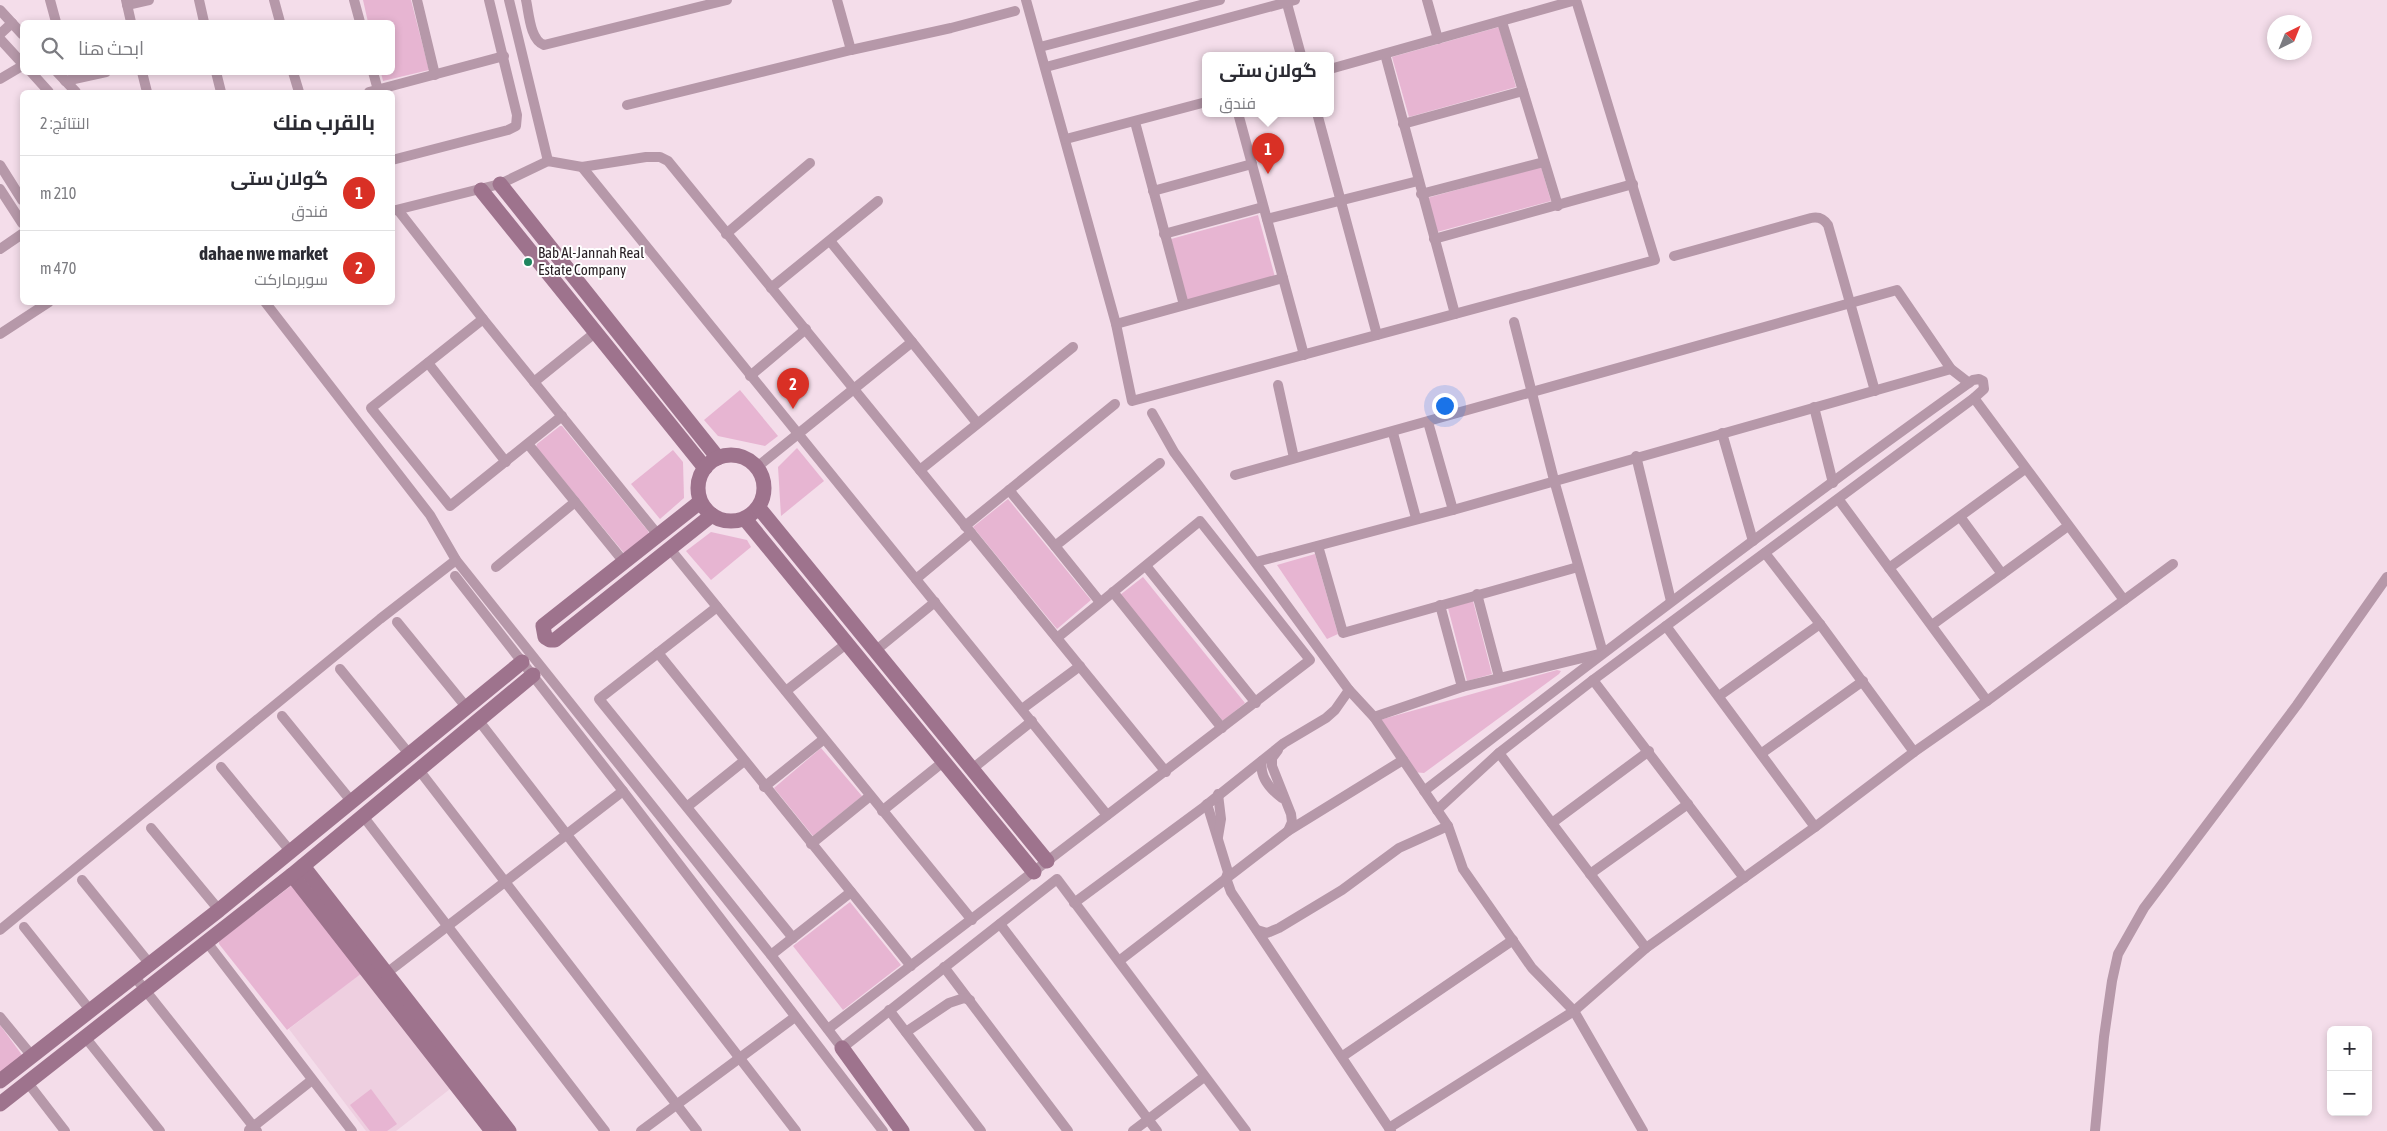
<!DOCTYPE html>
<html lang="ar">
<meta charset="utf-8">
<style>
:root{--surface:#fff;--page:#f2f2f3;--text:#2b2b33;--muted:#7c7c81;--line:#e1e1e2;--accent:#d93025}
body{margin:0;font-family:"Asap Condensed",Cairo,sans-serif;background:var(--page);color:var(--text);direction:rtl}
.controls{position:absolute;right:15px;bottom:15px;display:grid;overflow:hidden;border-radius:8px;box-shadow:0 2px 8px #0003}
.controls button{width:45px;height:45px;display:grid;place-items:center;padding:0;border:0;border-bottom:1px solid var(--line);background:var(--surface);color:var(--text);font:25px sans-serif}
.compass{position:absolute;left:2267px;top:15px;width:45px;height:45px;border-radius:50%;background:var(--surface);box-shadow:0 2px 8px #0003;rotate:43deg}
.you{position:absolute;left:1444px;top:405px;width:18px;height:18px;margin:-12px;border:4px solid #fff;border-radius:50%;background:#1a73e8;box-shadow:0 0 0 8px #1a73e833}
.badge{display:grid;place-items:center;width:32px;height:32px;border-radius:50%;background:var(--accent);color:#fff;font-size:16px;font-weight:700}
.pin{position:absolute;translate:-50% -41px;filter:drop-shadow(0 1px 2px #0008)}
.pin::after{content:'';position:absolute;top:26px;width:18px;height:15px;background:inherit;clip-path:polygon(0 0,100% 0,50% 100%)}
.popup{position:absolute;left:1202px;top:52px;width:132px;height:65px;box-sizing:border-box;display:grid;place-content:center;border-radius:8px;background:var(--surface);filter:drop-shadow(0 1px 4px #0005);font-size:16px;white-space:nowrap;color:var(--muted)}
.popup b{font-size:19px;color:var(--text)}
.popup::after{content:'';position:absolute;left:50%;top:100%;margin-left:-10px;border:10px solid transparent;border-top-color:var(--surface)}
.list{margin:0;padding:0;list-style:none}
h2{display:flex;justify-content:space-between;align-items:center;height:65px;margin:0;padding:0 20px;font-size:21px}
h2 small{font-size:16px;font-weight:400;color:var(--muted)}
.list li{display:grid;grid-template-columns:32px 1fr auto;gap:15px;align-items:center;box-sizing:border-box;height:75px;padding:0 20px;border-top:1px solid var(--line)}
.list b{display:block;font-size:19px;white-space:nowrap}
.list p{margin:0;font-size:16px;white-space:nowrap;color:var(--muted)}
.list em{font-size:16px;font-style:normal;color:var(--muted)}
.icon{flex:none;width:28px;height:28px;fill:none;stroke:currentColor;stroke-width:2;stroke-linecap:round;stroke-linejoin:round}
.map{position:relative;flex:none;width:2387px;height:1131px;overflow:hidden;direction:ltr}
.search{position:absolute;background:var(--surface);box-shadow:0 2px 8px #0003;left:20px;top:20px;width:375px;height:55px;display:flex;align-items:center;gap:12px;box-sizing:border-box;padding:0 18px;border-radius:8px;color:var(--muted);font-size:19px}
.panel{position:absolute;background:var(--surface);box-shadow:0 2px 8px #0003;left:20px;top:90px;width:375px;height:215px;border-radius:8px;direction:rtl}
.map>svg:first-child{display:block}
</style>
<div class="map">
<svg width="2387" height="1131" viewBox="0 0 2387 1131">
<rect width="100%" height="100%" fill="#f4ddea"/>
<polygon fill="#eecfe0" points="361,973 450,1089 396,1131 366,1131 289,1029"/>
<g fill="#e7b5d2">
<polygon points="363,0 411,0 429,70 383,81 381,73 392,72 392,22 368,22"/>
<polygon points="1499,27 1516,87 1409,117 1392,57"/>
<polygon points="1541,167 1551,201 1437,232 1427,198"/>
<polygon points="1258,215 1275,277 1187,300 1171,239"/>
<polygon points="740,390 778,436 765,446 718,436 704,420"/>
<polygon points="560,426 562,426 648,531 649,534 624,553 536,447 537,444"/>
<polygon points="797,448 824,481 781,516 778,467"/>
<polygon points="673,450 683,462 684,498 660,519 631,484"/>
<polygon points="1008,499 1091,600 1057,629 973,527"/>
<polygon points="711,532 747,540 751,547 711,580 686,551"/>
<polygon points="1315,554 1338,634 1327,639 1277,565"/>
<polygon points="1143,577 1245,703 1223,721 1120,595"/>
<polygon points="1473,601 1492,674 1467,681 1448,608"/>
<polygon points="1557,670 1561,671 1559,674 1424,773 1412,772 1376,721"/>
<polygon points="821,748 862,796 813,836 774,788"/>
<polygon points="292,885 362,973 287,1030 219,944 219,941"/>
<polygon points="850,902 901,965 843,1010 793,946"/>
<polygon points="0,1025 22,1055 0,1073"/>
<polygon points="371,1089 397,1124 387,1131 370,1131 350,1105"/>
</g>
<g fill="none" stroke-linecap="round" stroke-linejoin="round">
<g stroke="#b698a9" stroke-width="10">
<polyline points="50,0 56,22"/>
<polyline points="126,0 131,22"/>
<polyline points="199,0 204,22"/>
<polyline points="274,0 280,22"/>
<polyline points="354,0 360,22"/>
<polyline points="417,0 435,75"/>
<polyline points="509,0 548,161"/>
<path d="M526 0C529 13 530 40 544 45L727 0"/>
<polyline points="837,0 851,50"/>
<polyline points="1026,0 1116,324 1132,401 1655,260 1576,0"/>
<polyline points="1286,0 1301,55"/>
<polyline points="1427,0 1438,39"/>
<polyline points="127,5 149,0"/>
<polyline points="0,10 22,34"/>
<polyline points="1502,22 1558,206"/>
<polyline points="0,34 12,23"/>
<polyline points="0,39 22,63"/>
<polyline points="1040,47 1220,0"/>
<polyline points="1385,54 1455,314"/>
<polyline points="1046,67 1295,0"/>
<polyline points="1330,69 1576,0"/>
<polyline points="31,72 49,92"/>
<polyline points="57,72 76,92"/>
<polyline points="142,72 147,92"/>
<polyline points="216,72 221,92"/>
<polyline points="293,72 299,92"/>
<polyline points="373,72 378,90"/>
<polyline points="0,79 22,66"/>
<polyline points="65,81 106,72"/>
<polyline points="369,92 504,56"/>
<polyline points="627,105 851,50 951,28 1015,11"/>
<polyline points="1238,113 1304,355"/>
<polyline points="1317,113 1377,335"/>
<polyline points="1135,122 1184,305"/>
<polyline points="1403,124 1523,91"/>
<polyline points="1066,139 1206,102"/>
<polyline points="392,160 508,130 516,126 517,115 489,0"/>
<polyline points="0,165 22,200"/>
<polyline points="582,167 1107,815"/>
<polyline points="0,189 22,223"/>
<polyline points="1153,191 1252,164"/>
<polyline points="1421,194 1544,162"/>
<polyline points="398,210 483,319 658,535"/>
<polyline points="392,211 500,184 548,161 582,167 646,157 660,157 668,161 1166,772"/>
<polyline points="1267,219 1418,181"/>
<polyline points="726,234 810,163"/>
<polyline points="1164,234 1263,207"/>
<polyline points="1434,239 1633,184"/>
<polyline points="830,241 912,342"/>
<polyline points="0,249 22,234"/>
<path d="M1674 256 1811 218C1819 216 1824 219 1828 225L1875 391"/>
<polyline points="771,288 878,201"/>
<polyline points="265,302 430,515 456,560 771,955 842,1048 1057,879 1246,1131"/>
<polyline points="483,319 371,408 450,506 562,416"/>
<polyline points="1116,324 1283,278"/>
<polyline points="0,334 49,302"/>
<polyline points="428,363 506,462"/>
<polyline points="750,376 806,329"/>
<polyline points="534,382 596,332"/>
<polyline points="1278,385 1294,458"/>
<polyline points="1974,398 2124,600"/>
<polyline points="1814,407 1833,483"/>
<polyline points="1152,413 1174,452 1349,690"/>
<polyline points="1428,422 1453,510"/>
<polyline points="1393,433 1416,518"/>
<polyline points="1722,433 1753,541"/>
<polyline points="528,444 624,562"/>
<polyline points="1636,456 1671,601"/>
<polyline points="757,467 912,342 977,423"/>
<polyline points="920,470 1073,347"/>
<polyline points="1235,475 1897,290 1951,369 1969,383"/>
<polyline points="1009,490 1055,546"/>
<polyline points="1839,500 1987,701"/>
<polyline points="1961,518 2002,574"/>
<polyline points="965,526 1115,404"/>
<polyline points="1318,546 1343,633 1578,567"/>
<polyline points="670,549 972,920"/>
<polyline points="1765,553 1820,624 1914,752"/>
<polyline points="1256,562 1453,510 1951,369"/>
<polyline points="1146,566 1256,703"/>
<polyline points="496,567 575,502"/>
<polyline points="1889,568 2025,469"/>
<polyline points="455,576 623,791 883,1131"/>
<polyline points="916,579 971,533"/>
<polyline points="1113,592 1222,728"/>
<polyline points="1477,594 1499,677"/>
<polyline points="1100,602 1055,546 1160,463"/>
<polyline points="1440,605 1462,687"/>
<polyline points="717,607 599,699 793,938"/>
<polyline points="397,622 467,708"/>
<polyline points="1932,625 2068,526"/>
<polyline points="1666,626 1815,827"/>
<polyline points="875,651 935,602"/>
<polyline points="658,653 911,966"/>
<polyline points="340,669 410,755"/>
<polyline points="1593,680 1744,878"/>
<polyline points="786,691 846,644"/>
<polyline points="1719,696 1820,624"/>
<polyline points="1022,709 1080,666"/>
<polyline points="282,716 352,802"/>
<polyline points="1374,717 1462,687 1603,653 1554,480 1514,322"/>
<polyline points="479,721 796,1131"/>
<polyline points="1278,750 1272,758 1272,766 1291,814 1292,822 1288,831"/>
<polyline points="1499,753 1646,948"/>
<polyline points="1762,753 1863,681"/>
<path d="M1262 761C1259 777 1270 789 1282 798"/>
<polyline points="221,767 291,852"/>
<polyline points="972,769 1032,721"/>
<polyline points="419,770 697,1131"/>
<polyline points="764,787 824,739"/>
<path d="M1424 791C1605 651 1787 513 1973 380L1979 379 1983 381 1984 389 1974 398 1593 680 1499 753 1437 810"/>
<polyline points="1207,804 1228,872 1226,878 1231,892 1391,1131"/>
<polyline points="688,806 744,761"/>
<polyline points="882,811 943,762"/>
<polyline points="363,816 605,1131"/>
<polyline points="1552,823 1649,751"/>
<polyline points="151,828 219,910"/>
<polyline points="1218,837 1221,819 1218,794"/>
<polyline points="811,844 870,796"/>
<polyline points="1590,874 1688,804"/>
<polyline points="82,880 149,963"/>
<polyline points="1074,903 1204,807 1284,743 1326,718 1335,710 1349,690 1374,717 1448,826 1463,869 1532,968 1574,1011 1643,1131"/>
<polyline points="1000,924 1157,1131"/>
<polyline points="24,927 90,1010"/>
<polyline points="0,930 380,619 456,560"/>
<polyline points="1257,930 1267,933 1279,928 1342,890 1399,848 1448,826"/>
<polyline points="206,941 352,1131"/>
<polyline points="771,955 851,892"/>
<polyline points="1119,961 1288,831 1403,760"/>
<polyline points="944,967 1068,1131"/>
<polyline points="388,972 623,791"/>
<polyline points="134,976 257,1131"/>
<polyline points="889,1010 981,1131"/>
<polyline points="0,1017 32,1056"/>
<polyline points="828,1029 1310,660 1200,521 1057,638"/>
<polyline points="906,1032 949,1003 964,998 970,1000"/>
<polyline points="85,1037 160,1131"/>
<polyline points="1343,1056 1513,940"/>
<polyline points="28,1083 65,1131"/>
<polyline points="1389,1128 1574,1011 1646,948 1815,827 1914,752 1987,701 2173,564"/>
<polyline points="249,1130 312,1080"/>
<polyline points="641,1131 795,1017"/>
<polyline points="1133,1131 1204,1077"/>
<polyline points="2095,1131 2104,1037 2112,981 2118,954 2144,908 2297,705 2387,577"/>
</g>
<g stroke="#9e738d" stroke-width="15">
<polyline points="500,184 718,458"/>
<polyline points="481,190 705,468"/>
<circle cx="731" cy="488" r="33"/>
<polyline points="700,502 543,626 545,637 550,640 555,640 712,515"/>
<polyline points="759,508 1047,861"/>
<polyline points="745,519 1034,872"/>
<polyline points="303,866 509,1131"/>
<polyline points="292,875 492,1131"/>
<polyline points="842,1048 902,1131"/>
<polyline points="0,1081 219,910 522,662"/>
<polyline points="0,1104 292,875 533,675"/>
</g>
</g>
<circle fill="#20855f" stroke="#fff" stroke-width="2" cx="528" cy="262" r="5"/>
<g text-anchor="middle" stroke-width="4" stroke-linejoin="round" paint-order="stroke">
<g font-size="15" fill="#271e23" stroke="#fff" text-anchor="start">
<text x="538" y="258">Bab Al-Jannah Real<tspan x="538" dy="17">Estate Company</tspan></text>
</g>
</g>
</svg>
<div class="controls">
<button>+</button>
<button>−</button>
</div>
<svg class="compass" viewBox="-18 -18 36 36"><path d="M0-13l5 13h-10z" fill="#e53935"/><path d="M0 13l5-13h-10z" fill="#7c7c81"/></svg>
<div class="you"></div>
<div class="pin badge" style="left:1268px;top:174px">1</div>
<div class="popup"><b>گولان ستی</b>فندق</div>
<div class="pin badge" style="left:793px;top:409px">2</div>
<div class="search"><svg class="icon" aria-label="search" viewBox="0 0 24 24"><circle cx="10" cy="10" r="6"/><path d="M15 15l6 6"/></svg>ابحث هنا</div>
<section class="panel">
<h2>بالقرب منك<small>النتائج: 2</small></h2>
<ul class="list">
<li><span class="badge">1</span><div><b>گولان ستی</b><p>فندق</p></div><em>210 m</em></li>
<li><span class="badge">2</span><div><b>dahae nwe market</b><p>سوبرماركت</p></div><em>470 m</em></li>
</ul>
</section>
</div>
